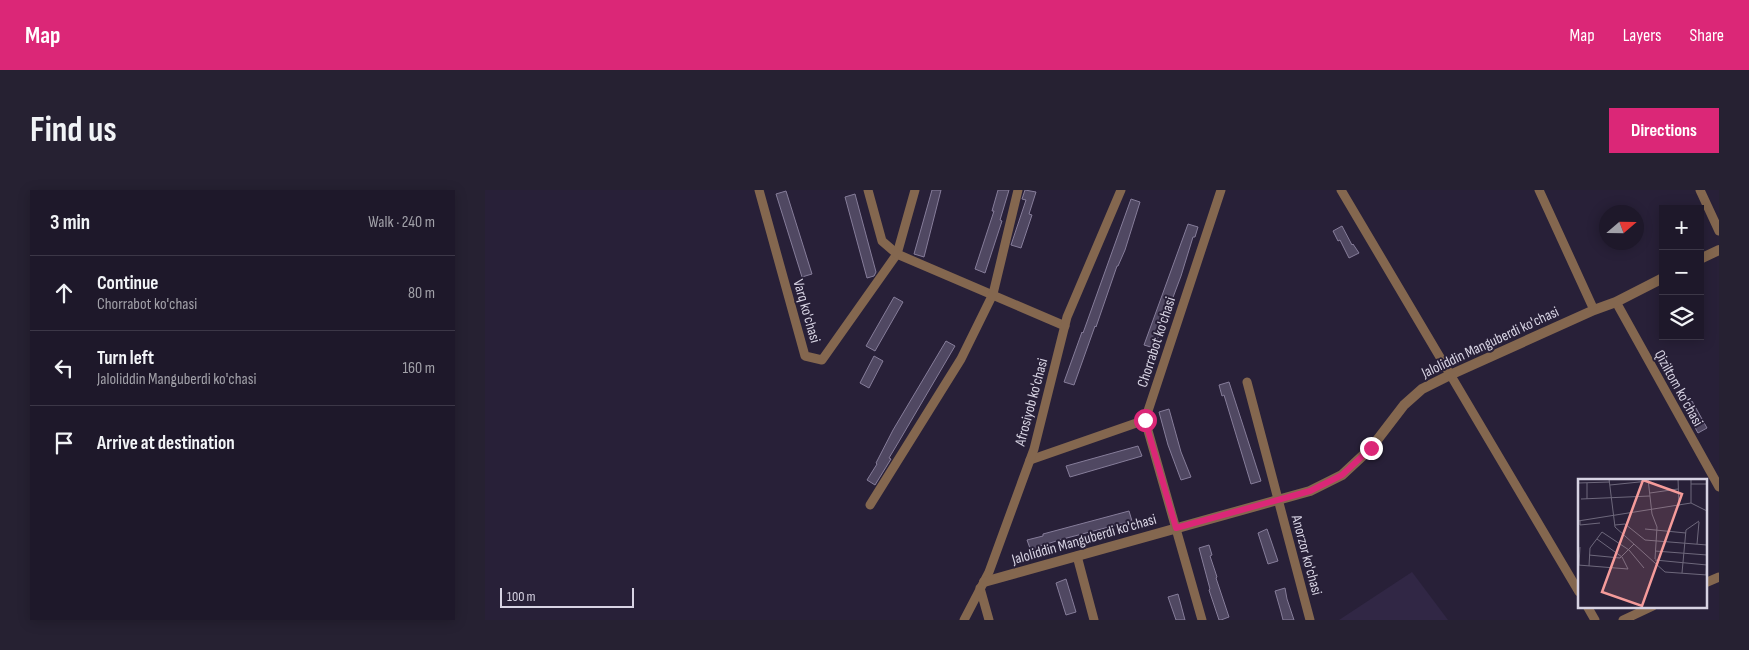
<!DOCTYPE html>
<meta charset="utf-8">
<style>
:root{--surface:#1e182a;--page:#262132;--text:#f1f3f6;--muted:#a1a0a8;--line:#3c3747;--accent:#db2777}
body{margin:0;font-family:"Sofia Sans Condensed",sans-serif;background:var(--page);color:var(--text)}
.controls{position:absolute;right:15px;top:15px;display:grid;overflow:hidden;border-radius:0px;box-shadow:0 2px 12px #0003}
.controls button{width:45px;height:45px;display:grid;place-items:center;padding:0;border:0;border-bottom:1px solid var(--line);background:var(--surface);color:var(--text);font:25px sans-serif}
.compass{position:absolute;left:1114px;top:15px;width:45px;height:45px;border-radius:50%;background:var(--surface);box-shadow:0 2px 12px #0003;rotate:70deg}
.scale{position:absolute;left:15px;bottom:12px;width:134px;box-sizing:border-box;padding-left:5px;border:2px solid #d7d3e3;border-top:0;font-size:14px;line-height:18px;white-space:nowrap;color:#d7d3e3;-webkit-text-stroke:4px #282038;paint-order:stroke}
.stop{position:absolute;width:15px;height:15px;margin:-11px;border:4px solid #db2777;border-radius:50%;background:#fff}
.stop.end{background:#db2777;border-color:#fff;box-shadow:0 1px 5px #0008}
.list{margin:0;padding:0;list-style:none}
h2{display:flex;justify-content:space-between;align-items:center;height:65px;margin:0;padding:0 20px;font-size:21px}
h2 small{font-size:16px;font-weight:400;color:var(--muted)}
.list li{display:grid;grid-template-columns:32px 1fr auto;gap:15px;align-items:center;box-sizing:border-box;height:75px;padding:0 20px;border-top:1px solid var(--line)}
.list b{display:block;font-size:19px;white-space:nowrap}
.list p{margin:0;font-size:16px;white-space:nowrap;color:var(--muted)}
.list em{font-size:16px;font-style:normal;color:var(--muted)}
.icon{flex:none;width:28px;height:28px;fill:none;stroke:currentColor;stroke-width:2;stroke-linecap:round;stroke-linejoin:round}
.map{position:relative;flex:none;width:1234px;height:430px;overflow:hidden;border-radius:0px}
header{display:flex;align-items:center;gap:30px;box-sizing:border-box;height:70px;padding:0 25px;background:var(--accent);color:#fff}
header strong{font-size:24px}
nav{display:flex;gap:28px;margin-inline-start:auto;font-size:18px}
.intro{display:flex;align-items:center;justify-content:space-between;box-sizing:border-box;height:120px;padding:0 30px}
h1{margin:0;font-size:35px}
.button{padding:12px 22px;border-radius:0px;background:var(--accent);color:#fff;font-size:18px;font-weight:700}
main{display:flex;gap:30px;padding:0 30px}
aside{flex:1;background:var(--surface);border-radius:0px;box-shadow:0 2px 12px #0003}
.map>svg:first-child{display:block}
</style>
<header>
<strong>Map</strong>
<nav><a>Map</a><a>Layers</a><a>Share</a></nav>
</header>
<div class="intro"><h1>Find us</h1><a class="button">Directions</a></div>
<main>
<aside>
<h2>3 min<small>Walk · 240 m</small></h2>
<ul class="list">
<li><svg class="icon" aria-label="ahead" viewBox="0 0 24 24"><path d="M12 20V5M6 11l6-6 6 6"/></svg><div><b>Continue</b><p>Chorrabot ko'chasi</p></div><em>80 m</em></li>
<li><svg class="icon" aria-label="left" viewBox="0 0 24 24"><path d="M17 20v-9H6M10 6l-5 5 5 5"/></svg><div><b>Turn left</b><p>Jaloliddin Manguberdi ko'chasi</p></div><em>160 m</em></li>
<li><svg class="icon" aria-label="arrive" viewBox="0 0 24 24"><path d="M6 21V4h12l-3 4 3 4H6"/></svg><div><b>Arrive at destination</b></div></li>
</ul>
</aside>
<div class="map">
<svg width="1234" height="430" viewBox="0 0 1234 430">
<rect width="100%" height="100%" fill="#282038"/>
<polygon fill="#312745" points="927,382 963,430 854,430"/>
<g fill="#504862" stroke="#867d9a">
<polygon points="447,0 456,0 439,67 429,64"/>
<polygon points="513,0 524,0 515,30 517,31 500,83 490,79 509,21 507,21"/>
<polygon points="540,0 551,2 544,24 547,25 536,58 526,55 541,10 537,9"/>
<polygon points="301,1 327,84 317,87 291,4"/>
<polygon points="370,4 391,82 389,86 382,88 360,7"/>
<polygon points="646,9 655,12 640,60 633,76 632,76 611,137 610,136 589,195 579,192 597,142 598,143"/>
<polygon points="703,34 713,37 710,47 708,47 696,86 669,158 659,155"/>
<polygon points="857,36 867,55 868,54 874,63 864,68 855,50 853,51 848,41"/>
<polygon points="409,107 418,112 390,161 381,156"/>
<polygon points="461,151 470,156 413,253 404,268 406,269 390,295 382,290 392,274 391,273 408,240"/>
<polygon points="389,166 398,171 384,198 375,193"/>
<polygon points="744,192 776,291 766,294 739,205 737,206 734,195"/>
<polygon points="1207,211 1222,238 1213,243 1198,216"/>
<polygon points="684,219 696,262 706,287 696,290 683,255 674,222"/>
<polygon points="653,256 657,266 585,287 581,276"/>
<polygon points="644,321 647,331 578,349 555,356 556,358 546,361 542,350 558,346 558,344"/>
<polygon points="782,339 793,371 783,374 773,343"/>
<polygon points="724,355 727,365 725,366 732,387 731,388 744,427 736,430 734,430 724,400 725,399 714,358"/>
<polygon points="581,389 591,422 581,425 571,393"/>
<polygon points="800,398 802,409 809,430 798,430 796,422 790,401"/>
<polygon points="693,404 696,415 700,430 691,430 683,407"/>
</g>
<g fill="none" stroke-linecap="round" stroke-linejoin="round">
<g stroke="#84674f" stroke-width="9">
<polyline points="274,0 320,166 337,170 412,64 430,0"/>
<polyline points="383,0 397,51 412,64 580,136"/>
<polyline points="856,0 1094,402"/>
<polyline points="1054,0 1109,120"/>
<polyline points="1215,0 1234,41"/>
<polyline points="1131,112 1234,297"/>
<polyline points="762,192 825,430"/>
<polyline points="545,270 660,230"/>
<polyline points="385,315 476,169 508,104 533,0"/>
<polyline points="592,366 609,430"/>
<polyline points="1220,393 1234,387"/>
<polyline points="495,398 504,430"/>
<polyline points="1102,416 1110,430"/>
<polyline points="479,430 504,382 549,259 582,127 636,0"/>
<polyline points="717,430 660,230 736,0"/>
<polyline points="1138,430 1168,416"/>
</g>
<g stroke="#84674f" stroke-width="10">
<polyline points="1215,69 1234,60"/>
<polyline points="499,392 825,301 857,285 886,258 919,215 937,199 965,185 1109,120 1131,112 1178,88"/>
</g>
</g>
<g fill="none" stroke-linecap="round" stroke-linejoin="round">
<polyline stroke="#db2777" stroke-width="6" points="660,230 691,338 825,301 857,285 886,258"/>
</g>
<g text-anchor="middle" stroke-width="4" stroke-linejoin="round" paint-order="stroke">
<g font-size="15" fill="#d7d3e3" stroke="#282038">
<text transform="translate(322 121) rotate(74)" y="5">Varq ko'chasi</text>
<text transform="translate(671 152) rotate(-72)" y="5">Chorrabot ko'chasi</text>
<text transform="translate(1005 152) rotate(-25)" y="5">Jaloliddin Manguberdi ko'chasi</text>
<text transform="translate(1194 198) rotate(61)" y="5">Qiziltom ko'chasi</text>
<text transform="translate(546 212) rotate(-75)" y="5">Afrosiyob ko'chasi</text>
<text transform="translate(599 349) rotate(-16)" y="5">Jaloliddin Manguberdi ko'chasi</text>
<text transform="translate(822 365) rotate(75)" y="5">Anorzor ko'chasi</text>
</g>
</g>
<g transform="translate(1093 289)">
<rect width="129" height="129" fill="#282038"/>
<path fill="none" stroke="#6e687c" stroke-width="1" d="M31 0 37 48 87 93 129 96M70 0 74 35 79 48 77 80M100 0 101 27M113 0V24M0 4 32 3M9 4V20M113 5H129M32 6 71 2M72 14 100 10M3 20 72 17M0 42 113 24 129 32M2 42V46L22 44M37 46 47 45 67 61 129 66M67 50 108 54M119 65 121 43M77 72 129 76M11 76 42 79 56 65M77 81 129 86M0 86 50 90 44 78 19 60M1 86 2 68M11 87 12 69 24 53 51 71 66 89M104 94 108 51 121 42M128 96 129 76"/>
<path fill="#f59b9a" fill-opacity="0.15" stroke="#f59b9a" stroke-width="2.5" d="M65 1 104 15 64 127 24 113Z"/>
<rect width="129" height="129" fill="none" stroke="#d7d3e3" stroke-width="2.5"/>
</g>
</svg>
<div class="controls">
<button>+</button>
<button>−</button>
<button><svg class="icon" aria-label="layers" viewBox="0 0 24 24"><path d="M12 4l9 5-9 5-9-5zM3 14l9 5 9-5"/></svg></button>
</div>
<svg class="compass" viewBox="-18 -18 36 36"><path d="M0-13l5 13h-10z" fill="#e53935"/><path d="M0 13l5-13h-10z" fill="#a1a0a8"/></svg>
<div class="scale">100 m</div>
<div class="stop" style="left:660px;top:230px"></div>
<div class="stop end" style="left:886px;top:258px"></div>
</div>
</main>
